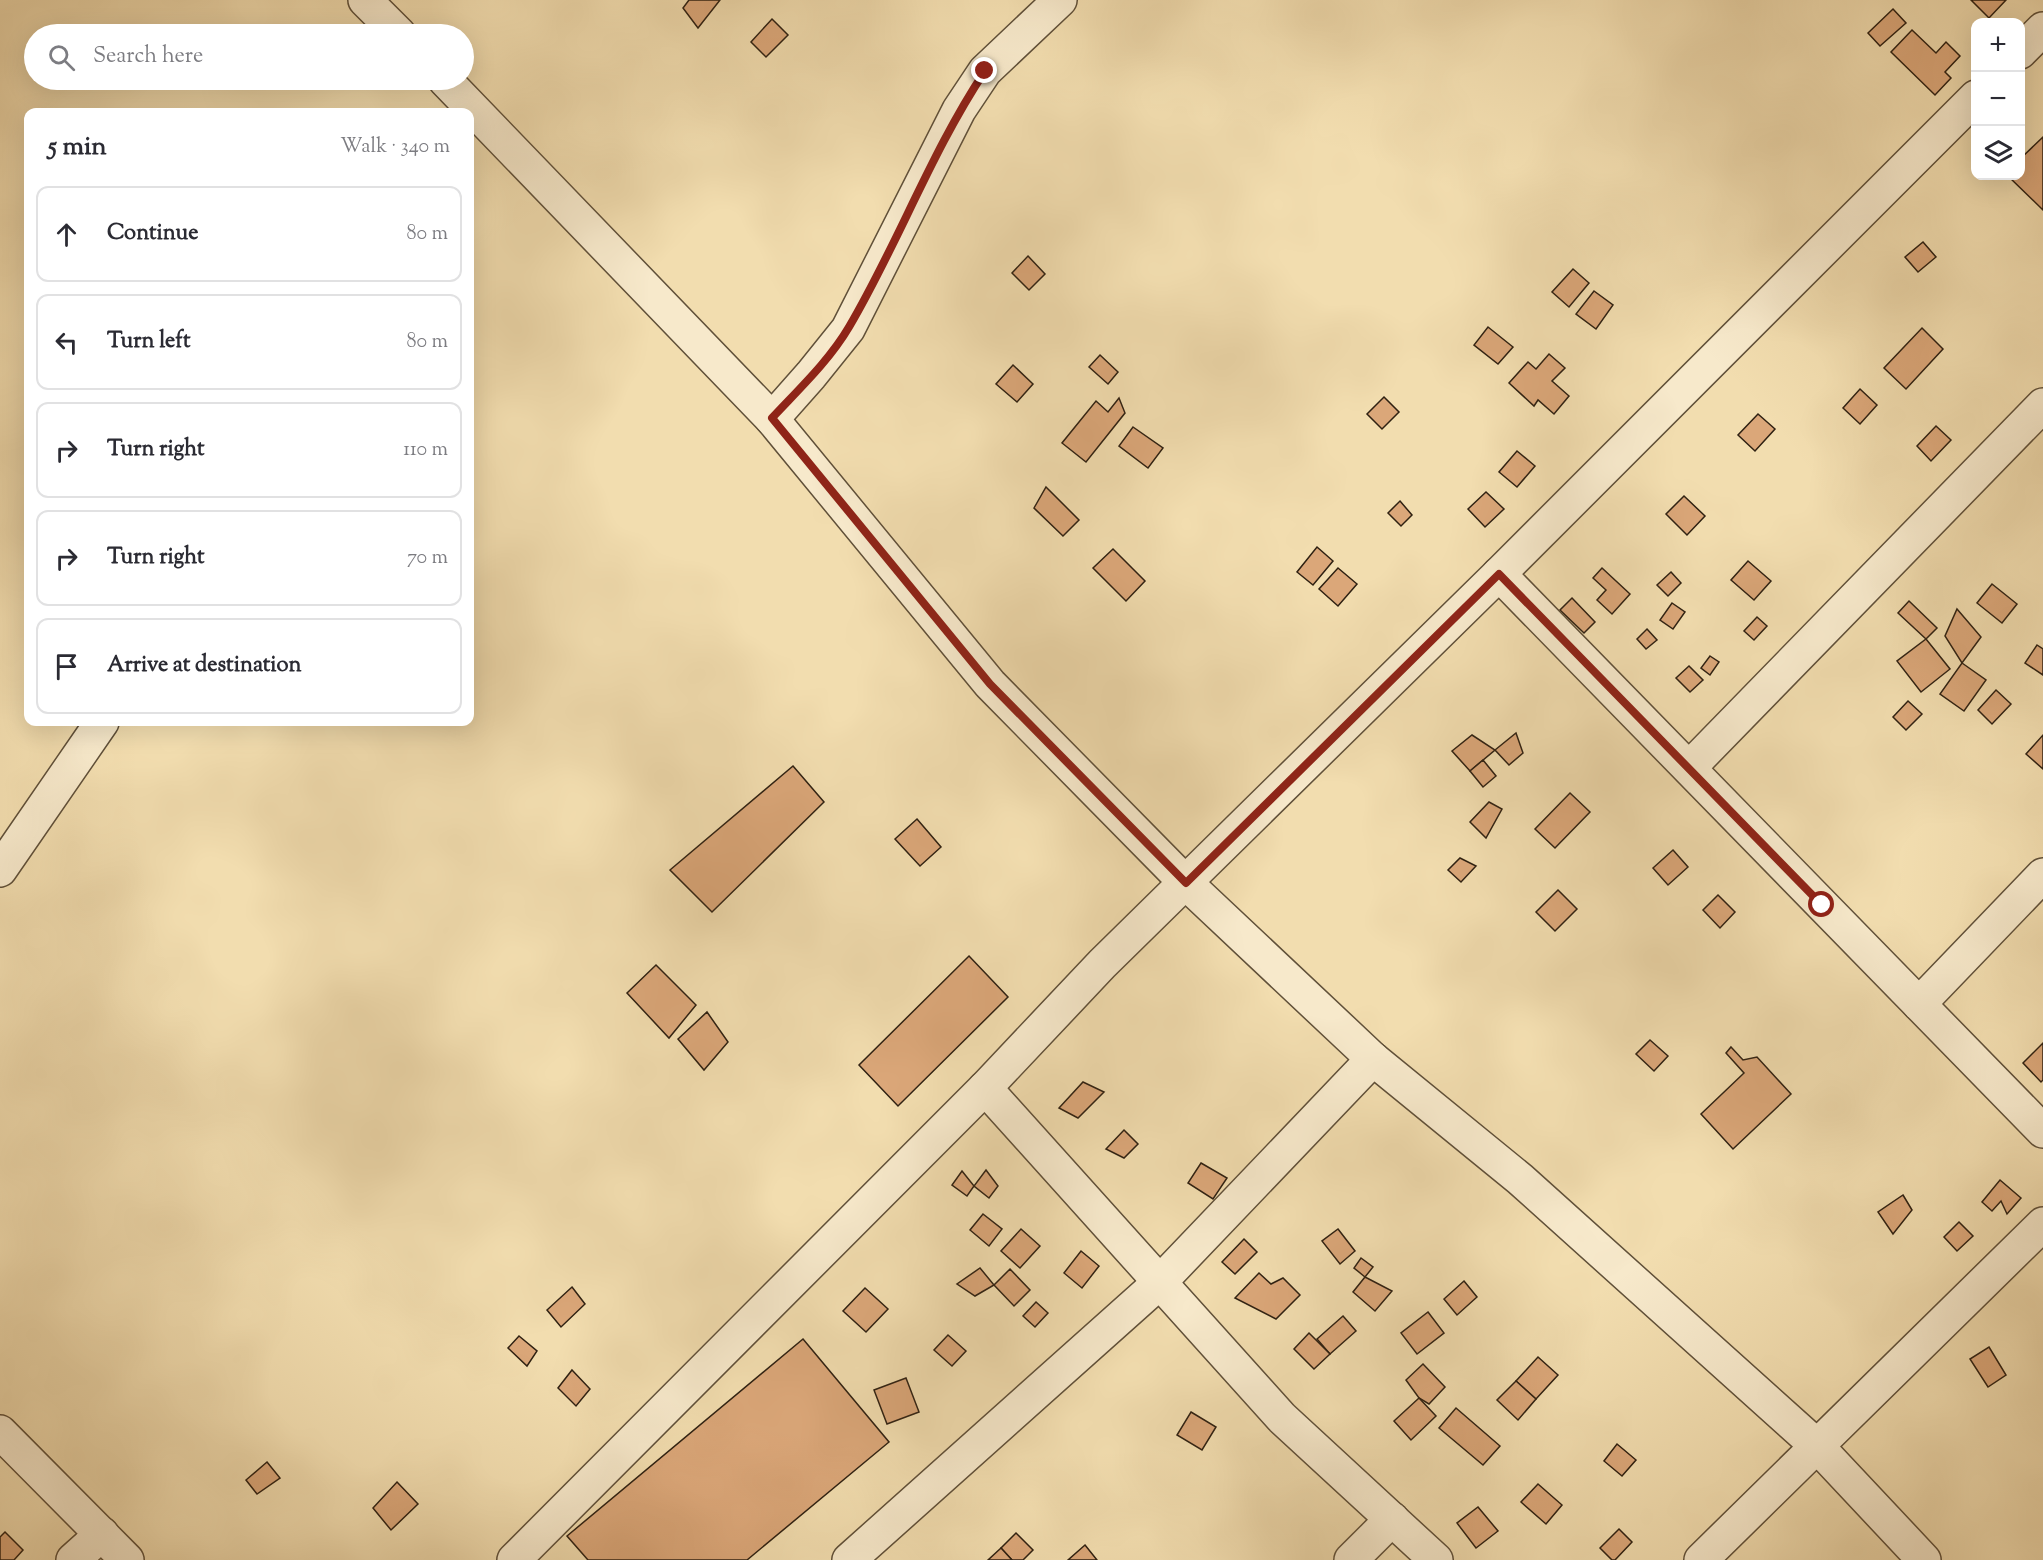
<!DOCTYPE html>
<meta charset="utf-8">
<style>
:root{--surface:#fff;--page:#f7f7f7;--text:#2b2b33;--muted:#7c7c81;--line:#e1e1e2}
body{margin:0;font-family:"Sorts Mill Goudy",serif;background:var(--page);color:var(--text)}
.controls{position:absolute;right:18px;top:18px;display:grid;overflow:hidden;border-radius:12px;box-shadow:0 6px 24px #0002}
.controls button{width:54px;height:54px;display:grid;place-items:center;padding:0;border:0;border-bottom:2px solid var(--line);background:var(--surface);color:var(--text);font:30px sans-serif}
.stop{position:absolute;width:18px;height:18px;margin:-14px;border:4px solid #8f2418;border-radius:50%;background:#fff}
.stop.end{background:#8f2418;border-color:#fff;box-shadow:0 2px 6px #0008}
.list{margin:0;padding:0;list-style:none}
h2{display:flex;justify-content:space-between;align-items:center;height:78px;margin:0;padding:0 24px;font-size:26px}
h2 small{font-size:20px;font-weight:400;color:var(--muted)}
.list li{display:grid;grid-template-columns:39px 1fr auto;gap:18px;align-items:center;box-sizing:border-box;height:96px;margin:0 12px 12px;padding:0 12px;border:2px solid var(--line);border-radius:12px}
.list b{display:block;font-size:22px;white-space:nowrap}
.list em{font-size:20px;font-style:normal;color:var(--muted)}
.icon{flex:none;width:33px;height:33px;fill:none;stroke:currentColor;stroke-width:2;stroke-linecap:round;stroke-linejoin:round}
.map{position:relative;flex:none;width:2043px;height:1560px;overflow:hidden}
.search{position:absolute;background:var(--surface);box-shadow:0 6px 24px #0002;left:24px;top:24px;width:450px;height:66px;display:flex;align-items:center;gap:15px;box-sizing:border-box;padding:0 21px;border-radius:33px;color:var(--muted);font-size:22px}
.panel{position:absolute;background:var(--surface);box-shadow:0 6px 24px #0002;left:24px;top:108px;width:450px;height:618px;border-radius:12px}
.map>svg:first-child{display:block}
</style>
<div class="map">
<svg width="2043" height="1560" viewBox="0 0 2043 1560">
<rect width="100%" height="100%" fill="#f2ddaf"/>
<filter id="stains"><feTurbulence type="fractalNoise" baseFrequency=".00333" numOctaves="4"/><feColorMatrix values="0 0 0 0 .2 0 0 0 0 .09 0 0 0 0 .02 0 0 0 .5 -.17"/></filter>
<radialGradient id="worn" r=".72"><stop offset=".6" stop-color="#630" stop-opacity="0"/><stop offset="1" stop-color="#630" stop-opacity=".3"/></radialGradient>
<g fill="#dba779" stroke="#2f2112" stroke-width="1.5">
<polygon points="689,0 720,0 698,28 683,8"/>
<polygon points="1971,0 2006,0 1989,18"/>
<polygon points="1893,9 1906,23 1880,46 1868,33"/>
<polygon points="772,19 788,35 766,57 751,42"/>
<polygon points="1912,30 1936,53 1946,42 1960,56 1945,72 1951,78 1935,95 1891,52"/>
<polygon points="2043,137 2043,210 2008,176 2020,176 2020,159"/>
<polygon points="1923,242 1936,257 1918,272 1905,257"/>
<polygon points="1028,256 1045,274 1029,290 1012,273"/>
<polygon points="1573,269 1589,283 1569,307 1552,292"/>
<polygon points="1594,291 1613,305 1596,329 1576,314"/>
<polygon points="1488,327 1513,347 1498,364 1474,345"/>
<polygon points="1922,328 1943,349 1906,389 1884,368"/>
<polygon points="1549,354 1565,368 1552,381 1569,396 1554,414 1538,400 1534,406 1509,383 1528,362 1536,369"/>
<polygon points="1100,355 1118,372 1108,384 1089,367"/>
<polygon points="1013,365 1033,384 1017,402 996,384"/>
<polygon points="1860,389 1877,405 1860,424 1843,408"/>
<polygon points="1384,397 1399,412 1382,429 1367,414"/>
<polygon points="1119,398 1125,413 1086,462 1062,443 1096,401 1108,412"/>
<polygon points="1758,414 1775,429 1755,451 1738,435"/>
<polygon points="1936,426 1951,440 1931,461 1917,446"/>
<polygon points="1133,427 1163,448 1148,468 1119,446"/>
<polygon points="1517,451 1535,466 1517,487 1499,472"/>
<polygon points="1046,487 1079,520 1063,536 1034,508"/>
<polygon points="1486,492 1504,509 1485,527 1468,509"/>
<polygon points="1684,496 1705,516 1687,535 1666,514"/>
<polygon points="1400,501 1412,515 1401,526 1388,513"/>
<polygon points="1317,547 1333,561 1313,585 1297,572"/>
<polygon points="1113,549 1145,581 1126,601 1093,568"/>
<polygon points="1748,561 1771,581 1754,600 1731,580"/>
<polygon points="1338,568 1357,584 1338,606 1319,589"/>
<polygon points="1602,568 1630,594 1612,614 1597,600 1606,590 1593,578"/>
<polygon points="1671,572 1681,583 1668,596 1657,585"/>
<polygon points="1992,584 2017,604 2002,623 1977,603"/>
<polygon points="1572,598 1595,622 1584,633 1560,610"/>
<polygon points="1909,601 1937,628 1926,639 1898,613"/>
<polygon points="1672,603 1685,612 1673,629 1660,620"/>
<polygon points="1957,609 1981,637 1962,663 1945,636"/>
<polygon points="1757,617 1767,626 1754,640 1744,631"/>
<polygon points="1647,629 1657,640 1646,649 1637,639"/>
<polygon points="1926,639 1950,669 1921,692 1897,661"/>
<polygon points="2037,645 2043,649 2043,675 2025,663"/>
<polygon points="1710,656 1719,662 1710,675 1701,668"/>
<polygon points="1962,663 1986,680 1964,711 1940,694"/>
<polygon points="1689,666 1703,680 1690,692 1676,678"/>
<polygon points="1996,690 2011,704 1992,724 1978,710"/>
<polygon points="1908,701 1922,714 1906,730 1893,717"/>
<polygon points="1516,733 1523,753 1509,765 1495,750"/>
<polygon points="1472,735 1495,750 1470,771 1452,751"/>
<polygon points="2043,735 2043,769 2026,754"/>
<polygon points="1483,760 1496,776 1483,787 1470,771"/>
<polygon points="793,766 824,802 712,912 670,870"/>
<polygon points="1570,793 1590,812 1555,848 1535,829"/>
<polygon points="1489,802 1502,809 1486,838 1470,822"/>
<polygon points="917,819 941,847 920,866 895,839"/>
<polygon points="1673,850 1688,867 1668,885 1653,868"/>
<polygon points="1460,858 1476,866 1461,882 1448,870"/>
<polygon points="1558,890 1577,909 1555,931 1536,912"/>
<polygon points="1718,895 1735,912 1720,928 1703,910"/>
<polygon points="969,956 1008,997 898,1106 859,1065"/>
<polygon points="656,965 696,1005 669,1038 627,993"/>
<polygon points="707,1012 728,1042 704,1070 678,1039"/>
<polygon points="1650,1040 1668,1056 1654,1071 1636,1054"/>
<polygon points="2043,1043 2043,1080 2041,1082 2023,1063"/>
<polygon points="1731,1047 1743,1060 1757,1057 1791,1094 1733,1149 1701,1114 1744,1073 1726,1053"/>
<polygon points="1083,1082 1104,1092 1078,1118 1059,1108"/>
<polygon points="1124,1130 1138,1144 1124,1158 1106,1149"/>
<polygon points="1201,1163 1227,1178 1213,1199 1188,1183"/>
<polygon points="986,1170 998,1186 989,1198 974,1186"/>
<polygon points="962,1171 974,1186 967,1196 952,1185"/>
<polygon points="2000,1180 2021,1198 2007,1214 2001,1201 1992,1211 1982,1202"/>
<polygon points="1903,1195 1912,1210 1893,1234 1878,1212"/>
<polygon points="983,1214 1002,1229 989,1246 970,1230"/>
<polygon points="1959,1222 1973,1236 1957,1251 1944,1237"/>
<polygon points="1021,1229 1040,1246 1020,1268 1001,1251"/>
<polygon points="1338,1229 1355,1251 1340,1264 1322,1241"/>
<polygon points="1244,1239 1257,1252 1235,1274 1222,1262"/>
<polygon points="1081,1251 1099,1266 1082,1288 1064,1273"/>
<polygon points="1361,1258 1373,1267 1365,1277 1354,1268"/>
<polygon points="980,1268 994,1285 975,1296 957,1284"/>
<polygon points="1010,1269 1030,1290 1014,1306 994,1285"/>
<polygon points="1259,1273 1271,1284 1283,1278 1300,1295 1276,1319 1235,1298"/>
<polygon points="1365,1277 1392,1291 1375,1311 1353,1292"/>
<polygon points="1464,1281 1477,1297 1457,1315 1444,1299"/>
<polygon points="572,1287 585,1304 561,1327 547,1310"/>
<polygon points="865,1288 888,1309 866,1332 843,1311"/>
<polygon points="1036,1302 1048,1313 1035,1327 1023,1316"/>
<polygon points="1428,1312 1444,1333 1417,1354 1401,1333"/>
<polygon points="1343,1316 1356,1331 1330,1354 1317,1339"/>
<polygon points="1309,1333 1330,1354 1314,1369 1294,1349"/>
<polygon points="948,1335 966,1351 952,1366 934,1350"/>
<polygon points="519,1336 537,1351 527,1366 508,1348"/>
<polygon points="803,1339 889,1442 747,1560 588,1560 567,1536"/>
<polygon points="1989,1347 2006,1375 1988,1387 1970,1359"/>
<polygon points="1538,1357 1558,1375 1536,1399 1516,1381"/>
<polygon points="1423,1364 1445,1387 1429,1404 1419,1398 1406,1380"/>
<polygon points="572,1370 590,1389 576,1406 558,1388"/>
<polygon points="906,1378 919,1412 887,1424 874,1390"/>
<polygon points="1516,1381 1536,1399 1518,1420 1497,1400"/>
<polygon points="1419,1398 1436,1416 1411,1440 1394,1421"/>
<polygon points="1456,1408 1500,1446 1483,1465 1439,1428"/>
<polygon points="1191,1412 1216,1427 1202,1450 1177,1435"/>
<polygon points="1617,1444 1636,1460 1622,1476 1604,1461"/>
<polygon points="267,1462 280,1478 257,1494 246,1480"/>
<polygon points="397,1482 418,1504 391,1530 373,1508"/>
<polygon points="1538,1484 1562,1505 1546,1524 1521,1502"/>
<polygon points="1478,1507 1498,1531 1476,1548 1457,1523"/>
<polygon points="1619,1529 1632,1542 1615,1560 1612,1560 1600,1548"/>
<polygon points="5,1532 23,1550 14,1560 0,1560 0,1537"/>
<polygon points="1016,1533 1033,1550 1023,1560 1012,1560 1001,1548"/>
<polygon points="1085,1545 1097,1560 1068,1560"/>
<polygon points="1001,1548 1012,1560 988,1560"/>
</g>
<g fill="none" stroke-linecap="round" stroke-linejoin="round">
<defs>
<g id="minor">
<polyline points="365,0 399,34"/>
<polyline points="2020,52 2043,29"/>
<polyline points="445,80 772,419 990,684 1186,883 1373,1059 1520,1179 1817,1446 1924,1560"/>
<polyline points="772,419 811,375 848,329 959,110 985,71 1060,0"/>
<polyline points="1499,574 2043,1131"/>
<polyline points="1689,768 2043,405"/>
<polyline points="0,870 102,722"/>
<polyline points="1919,1004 2043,875"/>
<polyline points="985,1088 1282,1418 1436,1560"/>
<polyline points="0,1432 127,1560"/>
<polyline points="73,1560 102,1534"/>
<polyline points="514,1560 985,1088 1102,964 1499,574 1976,97"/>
<polyline points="849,1560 1160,1282 1373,1059"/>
<polyline points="1351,1560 1392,1519"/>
<polyline points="1701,1560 2043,1224"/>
</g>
</defs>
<use href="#minor" stroke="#605039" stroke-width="36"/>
<use href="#minor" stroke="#f7e9cb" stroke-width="33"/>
</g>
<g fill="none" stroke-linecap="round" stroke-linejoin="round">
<path stroke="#8f2418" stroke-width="8" d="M985 71C931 152 898 244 849 327 829 361 798 390 772 418L990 684 1186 883 1499 574 1822 905"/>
</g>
<rect width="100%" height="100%" filter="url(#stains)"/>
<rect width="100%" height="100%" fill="url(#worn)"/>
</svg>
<div class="controls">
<button>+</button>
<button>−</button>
<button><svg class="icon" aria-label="layers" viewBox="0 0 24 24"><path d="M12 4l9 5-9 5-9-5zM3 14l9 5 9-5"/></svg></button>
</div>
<div class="stop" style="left:1822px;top:905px"></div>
<div class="stop end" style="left:985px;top:71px"></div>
<div class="search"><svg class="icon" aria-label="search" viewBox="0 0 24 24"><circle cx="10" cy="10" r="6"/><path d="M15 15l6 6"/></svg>Search here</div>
<section class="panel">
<h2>5 min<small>Walk · 340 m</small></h2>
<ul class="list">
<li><svg class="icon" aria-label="ahead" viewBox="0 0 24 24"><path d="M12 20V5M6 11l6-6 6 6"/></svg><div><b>Continue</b></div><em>80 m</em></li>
<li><svg class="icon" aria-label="left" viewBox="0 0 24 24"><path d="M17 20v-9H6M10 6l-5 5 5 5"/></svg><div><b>Turn left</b></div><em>80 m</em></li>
<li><svg class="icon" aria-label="right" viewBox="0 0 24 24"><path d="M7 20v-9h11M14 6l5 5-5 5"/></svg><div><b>Turn right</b></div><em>110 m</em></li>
<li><svg class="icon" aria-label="right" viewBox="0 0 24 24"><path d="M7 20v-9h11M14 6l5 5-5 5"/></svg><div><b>Turn right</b></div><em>70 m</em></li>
<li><svg class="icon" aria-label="arrive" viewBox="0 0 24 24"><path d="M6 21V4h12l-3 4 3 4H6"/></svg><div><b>Arrive at destination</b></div></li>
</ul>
</section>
</div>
